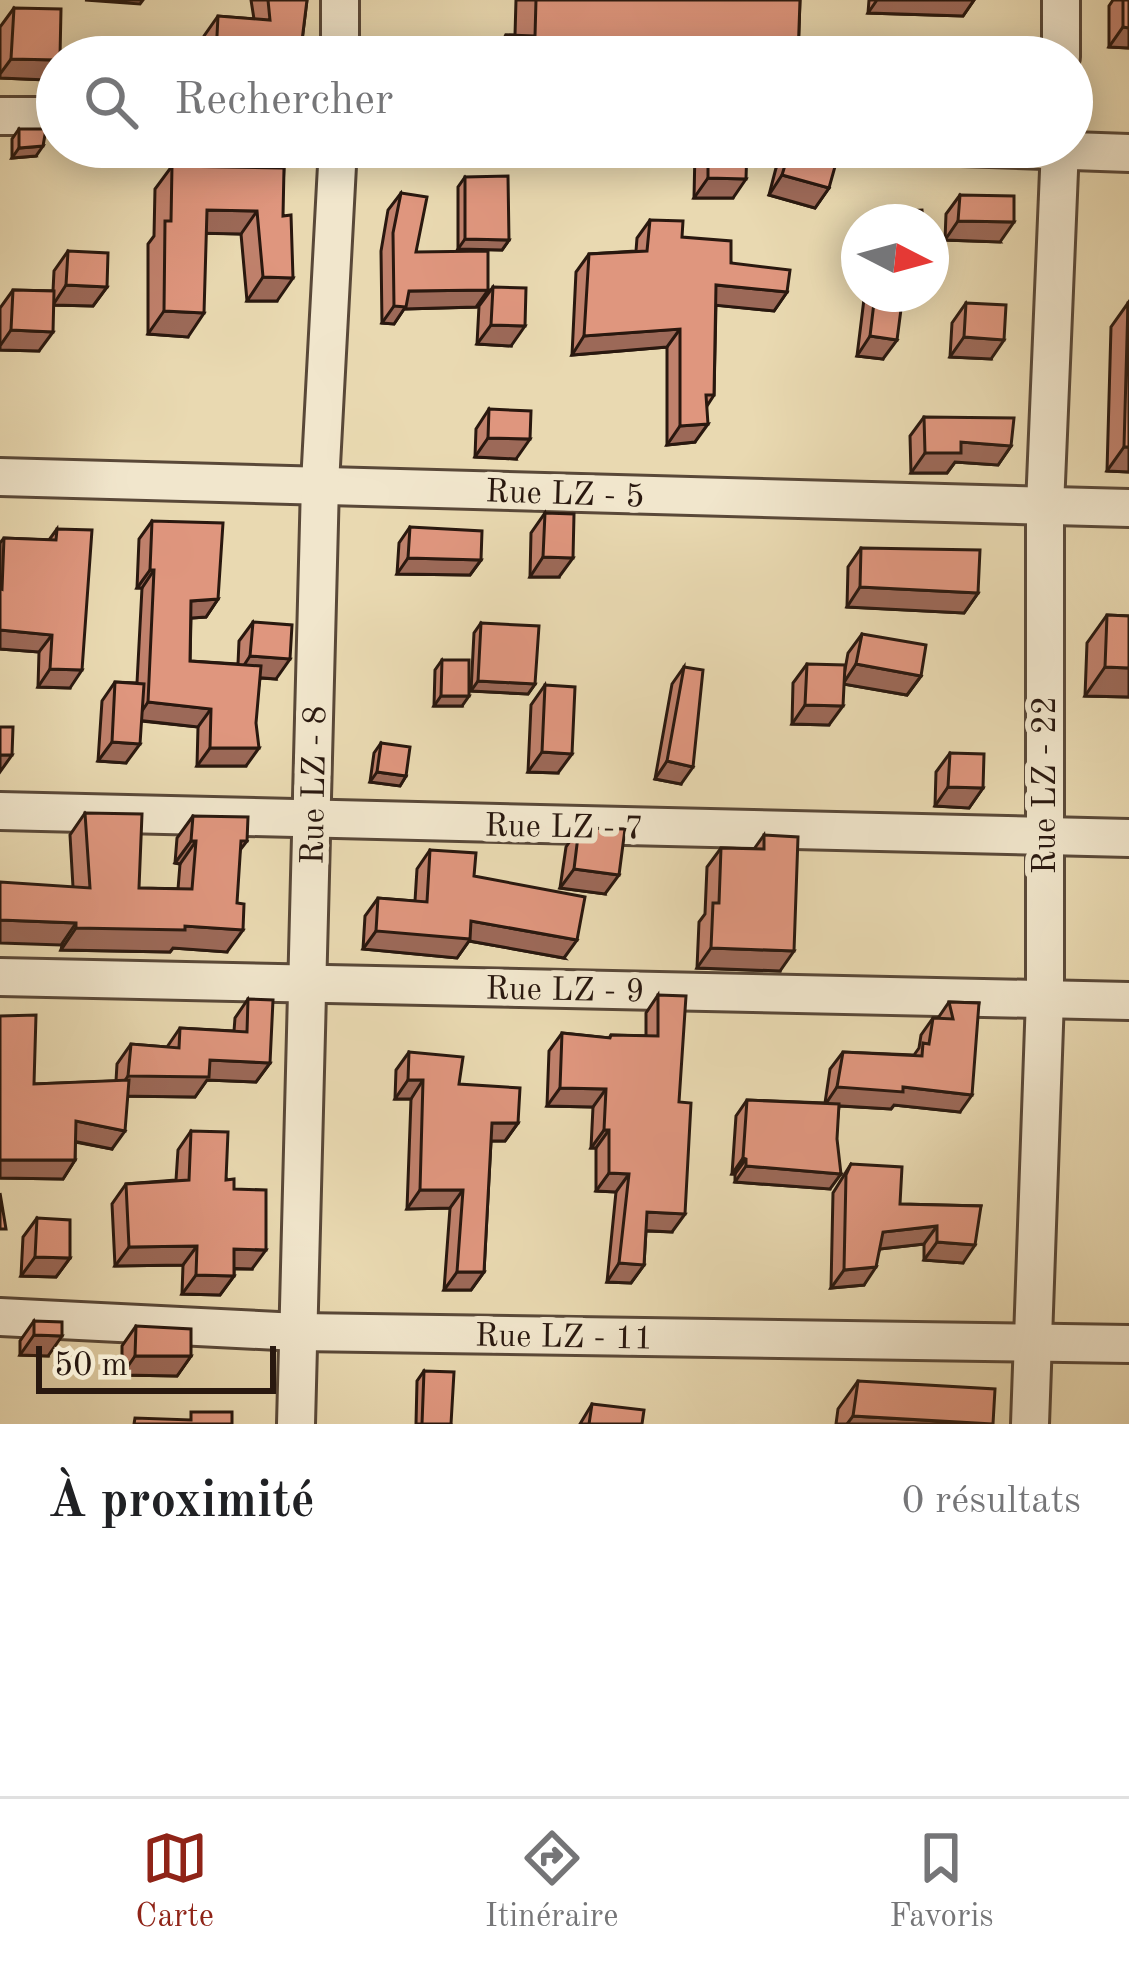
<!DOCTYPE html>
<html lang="fr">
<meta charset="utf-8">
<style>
:root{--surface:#fff;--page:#f6f6f6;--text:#202124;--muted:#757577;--line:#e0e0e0;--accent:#8f2418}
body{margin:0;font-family:"Old Standard TT",serif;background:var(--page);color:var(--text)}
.compass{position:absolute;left:841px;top:204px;width:108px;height:108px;border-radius:50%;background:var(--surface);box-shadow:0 6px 30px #0003;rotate:96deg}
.scale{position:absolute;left:36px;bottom:30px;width:240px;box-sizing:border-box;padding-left:12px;border:6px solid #29180f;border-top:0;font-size:33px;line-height:42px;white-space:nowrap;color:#29180f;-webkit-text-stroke:9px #f1e6cc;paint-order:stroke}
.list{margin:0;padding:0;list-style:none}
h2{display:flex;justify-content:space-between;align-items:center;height:156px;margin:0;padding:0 48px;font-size:51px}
h2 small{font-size:39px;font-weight:400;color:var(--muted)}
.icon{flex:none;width:66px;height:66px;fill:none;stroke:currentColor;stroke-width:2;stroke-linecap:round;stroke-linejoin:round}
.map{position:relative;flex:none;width:1129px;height:1424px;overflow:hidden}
.search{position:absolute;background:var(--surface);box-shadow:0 6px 30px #0003;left:36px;right:36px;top:36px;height:132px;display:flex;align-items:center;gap:30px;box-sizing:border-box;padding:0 42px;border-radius:66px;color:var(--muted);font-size:45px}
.sheet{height:372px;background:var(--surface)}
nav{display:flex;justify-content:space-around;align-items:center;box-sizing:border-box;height:168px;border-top:3px solid var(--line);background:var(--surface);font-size:33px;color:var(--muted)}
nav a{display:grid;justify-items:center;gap:6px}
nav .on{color:var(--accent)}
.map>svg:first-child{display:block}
</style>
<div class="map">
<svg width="1129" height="1424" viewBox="0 0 1129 1424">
<rect width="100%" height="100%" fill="#e9d9b1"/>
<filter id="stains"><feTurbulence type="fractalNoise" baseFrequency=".00167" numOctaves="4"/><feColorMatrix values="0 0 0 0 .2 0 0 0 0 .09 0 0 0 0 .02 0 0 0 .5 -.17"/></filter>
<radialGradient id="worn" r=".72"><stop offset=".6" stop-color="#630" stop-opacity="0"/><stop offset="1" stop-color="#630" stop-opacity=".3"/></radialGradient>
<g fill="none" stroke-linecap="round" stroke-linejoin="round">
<defs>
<g id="street">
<polyline points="340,57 340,0"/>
<polyline points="1061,57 1061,0"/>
<polyline points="0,116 57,116"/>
<polyline points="961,147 1129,153"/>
<polyline points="0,477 1129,508"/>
<polyline points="0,811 1129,838"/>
<polyline points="0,977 1129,1001"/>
<polyline points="0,1317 298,1332 1129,1344"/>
<polyline points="296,1424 320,484 338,147"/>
<polyline points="1030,1424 1045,998 1045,506 1060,147"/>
</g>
</defs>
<use href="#street" stroke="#594838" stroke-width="42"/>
<use href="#street" stroke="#f1e6cc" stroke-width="36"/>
</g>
<g fill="#c0816c" stroke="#29180f" stroke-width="3">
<polygon points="251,0 307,0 300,57 203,57 204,36 218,16 254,19"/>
<polygon points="516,0 800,0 798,57 490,57 506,35 515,35"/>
<polygon points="869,0 974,0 963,16 868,13"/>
<polygon points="1113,0 1129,0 1129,48 1109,47 1109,6"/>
<polygon points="14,8 57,57 57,65 47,80 0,78 0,27"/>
<polygon points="19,129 36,156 12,158 12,139"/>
<polygon points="697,147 747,147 733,198 694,198 695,151"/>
<polygon points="790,149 829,188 815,208 769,195 776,168"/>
<polygon points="172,166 284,168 277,301 247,301 241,234 206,233 188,337 148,334 148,244 154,236 155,189"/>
<polygon points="465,177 509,240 502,250 458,249 458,187"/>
<polygon points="401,193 416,252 476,307 404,309 394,324 382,323 381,251 388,210"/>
<polygon points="960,195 1000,242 945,240 946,214"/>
<polygon points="650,220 787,292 774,311 716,305 714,395 707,406 695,442 667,445 667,347 572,355 576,272 589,254 636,251 637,238"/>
<polygon points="68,251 107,287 93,306 54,305 39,351 0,350 0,308 13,290 53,291 54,271"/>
<polygon points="493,287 511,346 477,344 479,306"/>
<polygon points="867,294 903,294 883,359 857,356 864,299"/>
<polygon points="966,303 991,359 950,357 952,323"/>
<polygon points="1128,303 1129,472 1107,471 1111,327"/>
<polygon points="489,409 516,459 475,457 476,429"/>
<polygon points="924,417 1011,446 998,465 955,462 947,473 911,473 910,436"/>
<polygon points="545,513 559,577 530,577 531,533"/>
<polygon points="152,521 218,599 206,617 191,618 190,661 238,664 239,641 253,622 276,679 260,678 246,766 197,766 198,727 141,721 126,763 98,761 102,701 115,682 137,683 142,588 137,588 139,539"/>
<polygon points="410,527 481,560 470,575 397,574 399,543"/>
<polygon points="57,529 70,688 38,687 39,652 0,649 0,543 4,538 49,540"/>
<polygon points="861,548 978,593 964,613 847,607 848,567"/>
<polygon points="1107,615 1129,616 1129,697 1085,696 1087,643"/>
<polygon points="481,623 535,684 528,694 471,691 474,633"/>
<polygon points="862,634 921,676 907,695 844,684 829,725 792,724 793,683 807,664 844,675 848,653"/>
<polygon points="442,660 462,706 434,706 435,670"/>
<polygon points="684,667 681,784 655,779 672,684"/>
<polygon points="545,685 558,773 528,772 531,705"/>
<polygon points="381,743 406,776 400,786 370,782 374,753"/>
<polygon points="950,753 983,788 969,808 935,806 936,772"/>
<polygon points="85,813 139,888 178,889 180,864 175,863 177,838 193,816 247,841 240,850 227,952 173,948 170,952 61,950 73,887 70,835"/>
<polygon points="579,828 605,894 560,888 566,847"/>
<polygon points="764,835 780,971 697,968 699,922 705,914 707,867 721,848 754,849"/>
<polygon points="430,850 474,876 564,958 469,941 457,958 363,949 365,916 378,898 415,901 417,869"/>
<polygon points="658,995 672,1232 646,1231 644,1265 631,1283 607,1282 616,1192 596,1191 596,1148 591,1148 593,1107 547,1106 549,1051 562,1033 609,1038 611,1035 646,1036 646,1013"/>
<polygon points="248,999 270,1063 256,1082 207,1080 195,1097 128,1096 112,1149 75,1142 75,1160 63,1179 0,1178 0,1016 34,1084 116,1081 117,1064 131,1044 167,1047 180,1028 234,1031 235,1018"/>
<polygon points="949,1002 979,1003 960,1112 894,1105 891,1109 839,1106 830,1189 735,1182 735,1174 732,1174 736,1116 747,1100 825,1103 830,1069 843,1052 914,1055 919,1048 921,1035 933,1018 938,1018"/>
<polygon points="409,1052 518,1123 505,1141 491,1141 484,1272 471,1290 444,1290 450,1208 407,1209 411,1099 395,1099 396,1070"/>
<polygon points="191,1131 234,1189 252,1269 234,1269 234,1276 220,1295 182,1294 183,1265 115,1266 112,1204 126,1184 176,1180 178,1150"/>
<polygon points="851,1164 900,1204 981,1206 963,1263 924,1260 924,1244 880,1249 864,1285 831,1288 833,1193"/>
<polygon points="37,1218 70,1258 56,1277 21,1276 23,1237"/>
<polygon points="34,1321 48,1356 20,1355 20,1341"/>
<polygon points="136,1326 191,1356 177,1376 122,1375 122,1346"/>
<polygon points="424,1371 451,1424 416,1424 417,1381"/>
<polygon points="858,1381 993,1424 836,1424 838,1409"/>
<polygon points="592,1404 642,1424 580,1424"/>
</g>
<g fill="#9c6958" stroke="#29180f" stroke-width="3">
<polygon points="85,0 143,0 140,4"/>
<polygon points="877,0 974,0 963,16 868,13"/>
<polygon points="1123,27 1129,28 1129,48 1109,47"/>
<polygon points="11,59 57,60 57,65 47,80 0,78 0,74"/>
<polygon points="43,146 36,156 12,158 19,148"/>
<polygon points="782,175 829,188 815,208 769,195"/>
<polygon points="708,178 746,179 733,198 694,198"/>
<polygon points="207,210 257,211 241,234 191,233"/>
<polygon points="958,221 1014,222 1000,242 945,240"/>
<polygon points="465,239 509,240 502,250 458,249"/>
<polygon points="263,277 293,278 277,301 247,301"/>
<polygon points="66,285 107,287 93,306 53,305"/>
<polygon points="716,285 787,292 774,311 703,304"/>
<polygon points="488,290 476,307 404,309 394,324 382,323 394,306 409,291"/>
<polygon points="164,311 204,313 188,337 148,334"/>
<polygon points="491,325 525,326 511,346 477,344"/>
<polygon points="680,329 667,347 572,355 584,336"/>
<polygon points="11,330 53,332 39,351 0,350 0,346"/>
<polygon points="870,336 897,340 883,359 857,356"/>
<polygon points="964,337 1004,340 991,359 950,357"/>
<polygon points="708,424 695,442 667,445 680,426"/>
<polygon points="488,438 530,439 516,459 475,457"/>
<polygon points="961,442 1011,446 998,465 955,462 947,473 911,473 925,453"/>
<polygon points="1124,447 1129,447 1129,472 1107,471"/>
<polygon points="543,557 573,558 559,577 530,577"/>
<polygon points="408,558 481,560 470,575 397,574"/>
<polygon points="150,570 154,570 142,588 137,588"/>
<polygon points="860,587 978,593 964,613 847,607"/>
<polygon points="218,599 206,617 178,619 191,601"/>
<polygon points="0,630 52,635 39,652 0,649"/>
<polygon points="250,656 290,659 276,679 237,676"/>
<polygon points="856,664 921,676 907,695 843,684"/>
<polygon points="1105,667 1129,668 1129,697 1085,696"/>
<polygon points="50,669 82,670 70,688 38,687"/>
<polygon points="478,681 535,684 528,694 471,691"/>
<polygon points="441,696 469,696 462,706 434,706"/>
<polygon points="148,702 211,709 198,727 136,720"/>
<polygon points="805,705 843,706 829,725 792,724"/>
<polygon points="112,742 140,744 126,763 98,761"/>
<polygon points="210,748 259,748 246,766 197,766"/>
<polygon points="542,752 572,754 558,773 528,772"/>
<polygon points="0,755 12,755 0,772"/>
<polygon points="667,761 693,767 681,784 655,779"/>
<polygon points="377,772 406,776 400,786 370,782"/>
<polygon points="948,787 983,788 969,808 935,806"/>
<polygon points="191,841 196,841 180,864 175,863"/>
<polygon points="574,869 619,875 605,894 560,888"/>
<polygon points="0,920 76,923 61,945 0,943"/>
<polygon points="471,921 577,940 564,958 469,941 457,958 363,949 376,931"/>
<polygon points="185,926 243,930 227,952 173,948 170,952 61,950 76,928"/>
<polygon points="711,948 794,951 780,971 697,968"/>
<polygon points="210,1060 270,1063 256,1082 207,1080 195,1097 114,1096 128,1076"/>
<polygon points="408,1080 423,1080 411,1099 395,1099"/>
<polygon points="837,1087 903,1087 972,1095 960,1112 894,1105 891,1109 825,1105"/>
<polygon points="560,1088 606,1089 593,1107 547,1106"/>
<polygon points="76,1121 125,1131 112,1149 63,1139"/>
<polygon points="492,1123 518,1123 505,1141 479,1141"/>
<polygon points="604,1130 609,1130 596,1148 591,1148"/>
<polygon points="743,1158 746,1159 735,1174 732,1174"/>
<polygon points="0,1160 75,1160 63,1179 0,1178"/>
<polygon points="746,1166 841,1174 830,1189 735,1182"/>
<polygon points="609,1173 629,1174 616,1192 596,1191"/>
<polygon points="420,1190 463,1190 450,1208 407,1209"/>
<polygon points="647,1212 685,1214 672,1232 634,1230"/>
<polygon points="937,1226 924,1244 871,1250 883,1232"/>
<polygon points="937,1242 975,1245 963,1263 924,1260"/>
<polygon points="197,1246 183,1265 115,1266 129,1247"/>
<polygon points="234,1249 266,1250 252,1269 220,1268"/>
<polygon points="35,1257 70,1258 56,1277 21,1276"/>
<polygon points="619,1263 644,1265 631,1283 607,1282"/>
<polygon points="876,1267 864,1285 831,1288 844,1270"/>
<polygon points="457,1272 484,1272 471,1290 444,1290"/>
<polygon points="196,1275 234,1276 220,1295 182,1294"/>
<polygon points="34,1335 62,1336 48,1356 20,1355"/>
<polygon points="135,1356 191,1356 177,1376 122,1375"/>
<polygon points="853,1416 988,1424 847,1424"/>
</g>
<g fill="#df967e" stroke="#29180f" stroke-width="3">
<polygon points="268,0 307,0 300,57 216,55 218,16 270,20"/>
<polygon points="536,0 800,0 798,57 505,57 506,35 535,36"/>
<polygon points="1123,0 1129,0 1129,28 1123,27"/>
<polygon points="14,8 61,9 60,57 57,57 57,60 11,59"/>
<polygon points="886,47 930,49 929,57 885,57"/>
<polygon points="19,129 46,129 43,146 19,148"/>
<polygon points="708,147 747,147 746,179 708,178"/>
<polygon points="790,149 836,163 829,188 782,175"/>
<polygon points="172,166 284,168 283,216 291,215 293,278 263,277 257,211 207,210 204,313 164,311 165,221 171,221"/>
<polygon points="508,176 509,240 465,239 465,177"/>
<polygon points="401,193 427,197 416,252 488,251 488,290 409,291 406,307 394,306 393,233"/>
<polygon points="960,195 1014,196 1014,222 958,221"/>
<polygon points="922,210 923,222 889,222 888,212"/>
<polygon points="650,220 683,221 682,237 731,241 731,263 790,270 787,292 716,285 714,395 706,395 708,424 680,426 680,329 584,336 589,254 647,251"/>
<polygon points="68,251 108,253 107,287 66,285"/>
<polygon points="493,287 526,288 525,326 491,325"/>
<polygon points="13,290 54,291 53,332 11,330"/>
<polygon points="875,294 903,294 897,340 870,336"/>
<polygon points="966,303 1006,305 1004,340 964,337"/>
<polygon points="1128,303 1129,303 1129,447 1124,447"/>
<polygon points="489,409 531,411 530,439 488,438"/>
<polygon points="924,417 1014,418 1011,446 961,442 961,453 925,453"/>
<polygon points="545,513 574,514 573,558 543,557"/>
<polygon points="152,521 223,523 218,599 191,601 190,661 261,666 256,723 259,748 210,748 211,709 148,702 154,570 150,570"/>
<polygon points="410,527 482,531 481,560 408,558"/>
<polygon points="57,529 92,530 82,670 50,669 52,635 0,630 0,588 2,589 4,538 56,540"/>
<polygon points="861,548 980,550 978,593 860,587"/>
<polygon points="1107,615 1129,616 1129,668 1105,667"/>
<polygon points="253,622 292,625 290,659 250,656"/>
<polygon points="481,623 539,626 535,684 478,681"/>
<polygon points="862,634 926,645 921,676 856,664"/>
<polygon points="442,660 469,660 469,696 441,696"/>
<polygon points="807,664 845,665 843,706 805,705"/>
<polygon points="684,667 703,670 693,767 667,761"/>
<polygon points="115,682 144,684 140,744 112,742"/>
<polygon points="545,685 575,687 572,754 542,752"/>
<polygon points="0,727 13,727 12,755 0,755"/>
<polygon points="381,743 410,747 406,776 377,772"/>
<polygon points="950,753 984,754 983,788 948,787"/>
<polygon points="85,813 142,814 139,888 192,889 196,841 191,841 193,816 248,817 247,841 241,841 237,903 244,904 243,930 185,926 185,930 76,928 76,923 0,920 0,882 90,888"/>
<polygon points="579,828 625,829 619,875 574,869"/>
<polygon points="764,835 798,837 794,951 711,948 713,903 719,903 721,848 764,849"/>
<polygon points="430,850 476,853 474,876 585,897 577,940 471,921 470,939 376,931 378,898 427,902"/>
<polygon points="658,995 686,996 679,1102 691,1103 685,1214 647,1212 644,1265 619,1263 629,1174 609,1173 609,1130 604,1130 606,1089 560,1088 562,1033 610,1038 611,1035 658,1036"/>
<polygon points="248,999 273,1000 270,1063 210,1060 209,1077 128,1076 131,1044 179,1048 180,1028 247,1032"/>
<polygon points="949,1002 979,1003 972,1095 903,1087 903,1092 837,1087 843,1052 922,1056 923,1043 929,1044 933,1018 953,1019"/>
<polygon points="36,1015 34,1084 129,1080 125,1131 76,1121 75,1160 0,1160 0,1016"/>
<polygon points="409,1052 463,1057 459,1084 520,1088 518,1123 492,1123 484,1272 457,1272 463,1190 420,1190 423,1080 408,1080"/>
<polygon points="747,1100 839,1104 837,1139 841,1174 746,1166 746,1159 743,1158"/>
<polygon points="191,1131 228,1132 226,1180 234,1179 234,1189 266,1190 266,1250 234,1249 234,1276 196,1275 197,1246 129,1247 126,1184 189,1180"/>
<polygon points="851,1164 902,1167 900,1204 981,1206 975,1245 937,1242 937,1226 883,1232 876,1267 844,1270 846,1175"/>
<polygon points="0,1193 6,1229 0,1229"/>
<polygon points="37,1218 70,1220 70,1258 35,1257"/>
<polygon points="34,1321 62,1322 62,1336 34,1335"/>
<polygon points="136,1326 191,1329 191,1356 135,1356"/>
<polygon points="424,1371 454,1372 451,1424 422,1424"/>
<polygon points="858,1381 995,1389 993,1424 853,1416"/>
<polygon points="592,1404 644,1410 642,1424 589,1424"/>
<polygon points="191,1412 232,1412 232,1424 134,1424 135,1418 191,1420"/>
</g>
<g text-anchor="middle" stroke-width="12" stroke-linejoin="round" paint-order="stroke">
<g font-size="33" fill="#29180f" stroke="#f1e6cc">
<text transform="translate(565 492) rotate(2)" y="12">Rue LZ - 5</text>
<text transform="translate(312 785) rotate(-89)" y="12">Rue LZ - 8</text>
<text transform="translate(1043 785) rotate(-90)" y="12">Rue LZ - 22</text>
<text transform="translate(564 825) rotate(1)" y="12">Rue LZ - 7</text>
<text transform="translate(565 988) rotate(1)" y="12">Rue LZ - 9</text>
<text transform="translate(564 1335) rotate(1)" y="12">Rue LZ - 11</text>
</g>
</g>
<rect width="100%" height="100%" filter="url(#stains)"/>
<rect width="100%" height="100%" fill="url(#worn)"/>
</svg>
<svg class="compass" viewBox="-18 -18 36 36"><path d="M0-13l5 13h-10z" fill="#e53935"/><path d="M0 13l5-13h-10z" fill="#757577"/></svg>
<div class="scale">50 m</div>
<div class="search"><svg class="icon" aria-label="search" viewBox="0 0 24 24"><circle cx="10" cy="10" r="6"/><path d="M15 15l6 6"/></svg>Rechercher</div>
</div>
<section class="sheet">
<h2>À proximité<small>0 résultats</small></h2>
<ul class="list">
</ul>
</section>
<nav>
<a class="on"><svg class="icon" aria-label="map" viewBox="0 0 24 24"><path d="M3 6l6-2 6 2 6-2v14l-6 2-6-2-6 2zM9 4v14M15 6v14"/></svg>Carte</a>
<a><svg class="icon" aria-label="directions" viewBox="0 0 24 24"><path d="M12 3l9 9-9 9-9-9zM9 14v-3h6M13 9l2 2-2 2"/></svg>Itinéraire</a>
<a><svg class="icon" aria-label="saved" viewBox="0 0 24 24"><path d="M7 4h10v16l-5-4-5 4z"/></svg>Favoris</a>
</nav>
